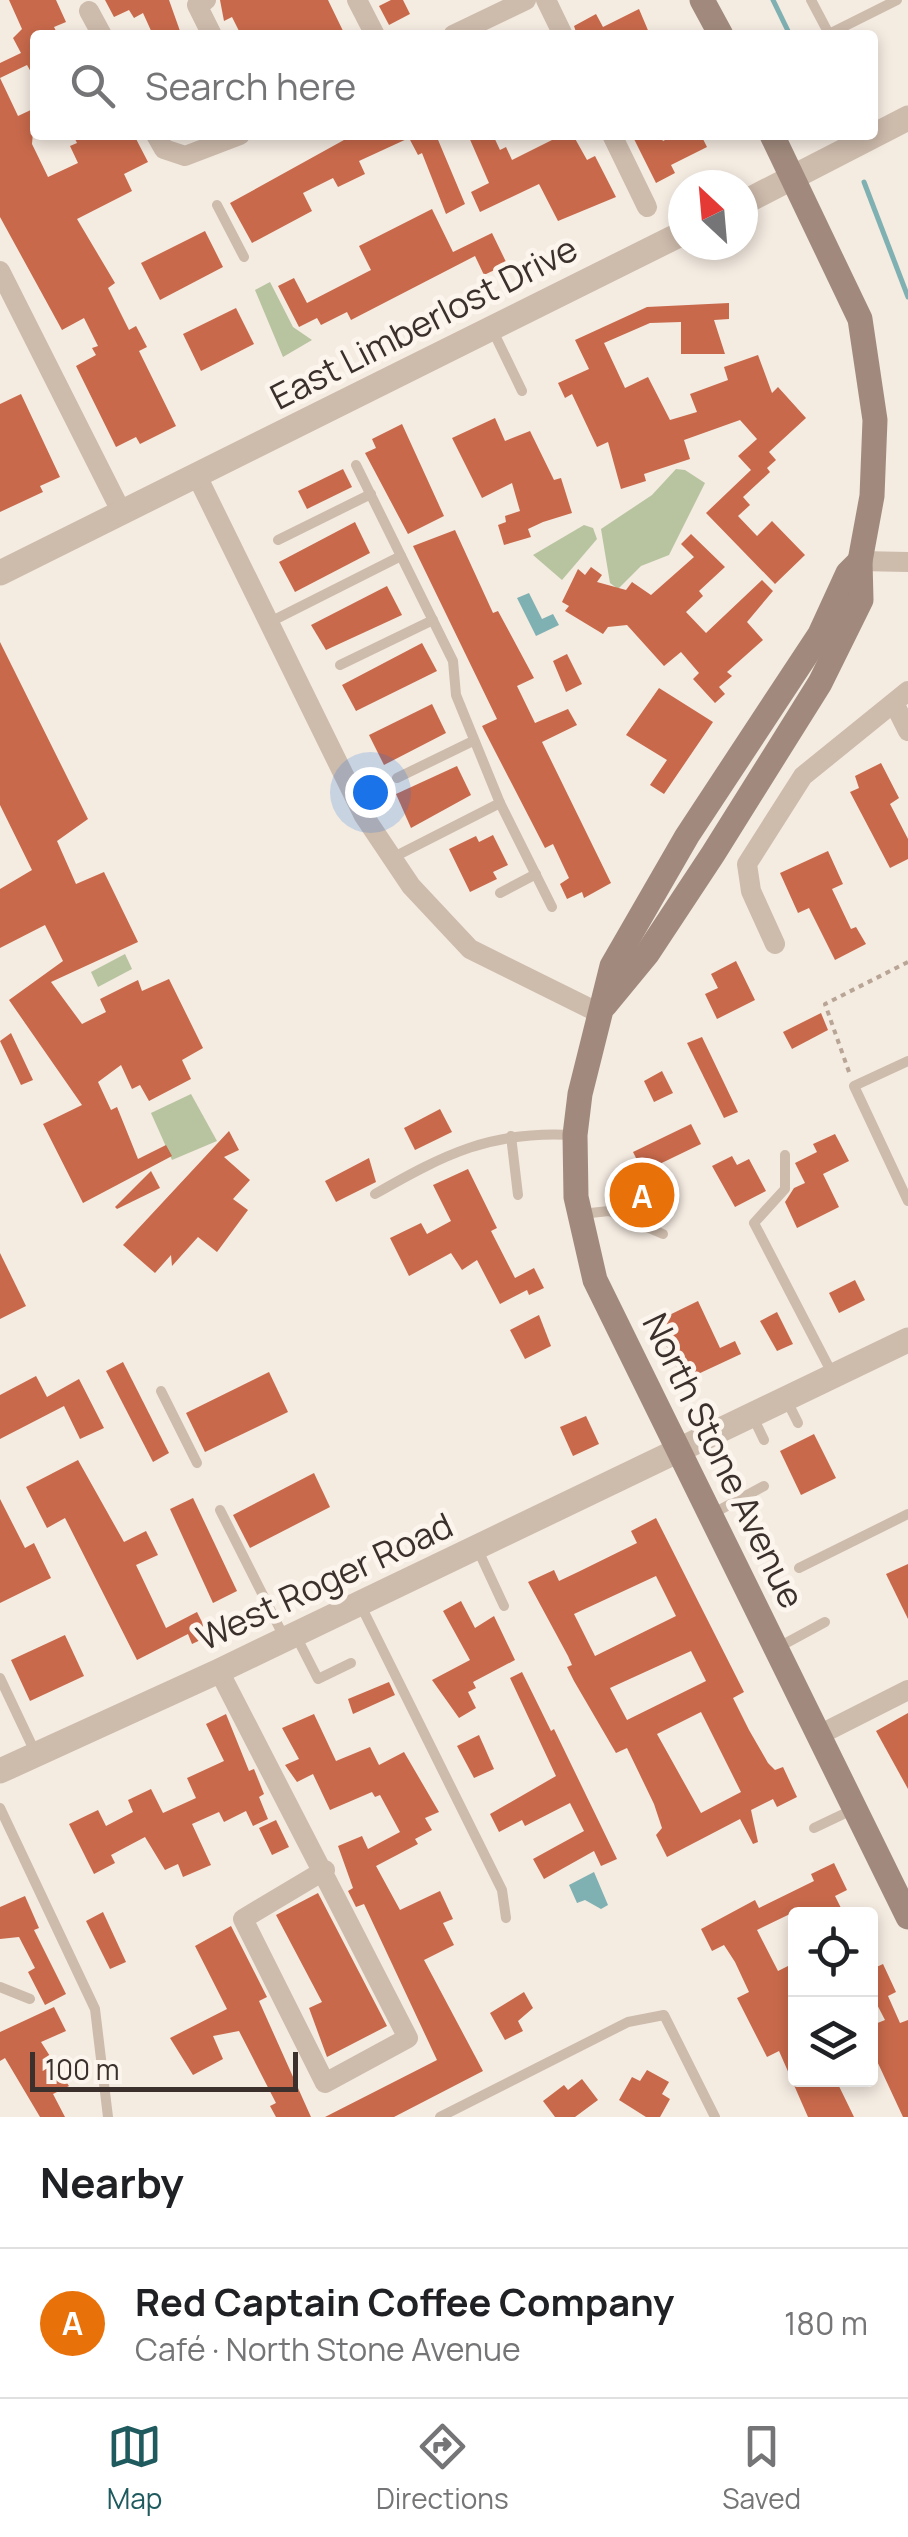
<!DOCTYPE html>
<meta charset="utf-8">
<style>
:root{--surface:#fff;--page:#f6f6f6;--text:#202124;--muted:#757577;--line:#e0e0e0;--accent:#1f5a5e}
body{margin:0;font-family:Manrope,sans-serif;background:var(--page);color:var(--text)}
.controls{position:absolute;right:30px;bottom:30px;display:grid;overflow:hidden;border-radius:10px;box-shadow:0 5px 15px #0003}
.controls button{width:90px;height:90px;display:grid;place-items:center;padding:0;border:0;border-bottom:2px solid var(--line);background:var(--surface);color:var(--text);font:50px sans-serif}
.compass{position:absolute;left:668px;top:170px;width:90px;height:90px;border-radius:50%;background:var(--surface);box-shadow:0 5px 15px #0003;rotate:334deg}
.scale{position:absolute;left:30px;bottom:25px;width:268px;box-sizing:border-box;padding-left:10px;border:5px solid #3b302b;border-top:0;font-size:28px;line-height:35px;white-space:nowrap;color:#3b302b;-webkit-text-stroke:8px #fbf5ee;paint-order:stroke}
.you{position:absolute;left:370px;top:792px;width:35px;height:35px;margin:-25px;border:8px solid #fff;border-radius:50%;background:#1a73e8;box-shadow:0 0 0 15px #1a73e833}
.badge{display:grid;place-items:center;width:65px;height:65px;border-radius:50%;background:var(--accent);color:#fff;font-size:32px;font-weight:700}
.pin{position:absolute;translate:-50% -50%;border:5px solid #fff;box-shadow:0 2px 10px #0006}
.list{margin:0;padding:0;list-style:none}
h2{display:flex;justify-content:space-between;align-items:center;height:130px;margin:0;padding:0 40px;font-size:42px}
h2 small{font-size:32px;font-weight:400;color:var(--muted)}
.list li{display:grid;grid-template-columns:65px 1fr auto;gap:30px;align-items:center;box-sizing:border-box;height:150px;padding:0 40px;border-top:2px solid var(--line)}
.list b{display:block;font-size:38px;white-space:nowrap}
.list p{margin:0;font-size:32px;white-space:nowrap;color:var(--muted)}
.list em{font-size:32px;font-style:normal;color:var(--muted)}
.icon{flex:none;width:55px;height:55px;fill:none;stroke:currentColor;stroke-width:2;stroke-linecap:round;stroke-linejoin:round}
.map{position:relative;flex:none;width:908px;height:2117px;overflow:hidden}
.search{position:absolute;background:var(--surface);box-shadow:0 5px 15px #0003;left:30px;right:30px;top:30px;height:110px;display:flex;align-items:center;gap:25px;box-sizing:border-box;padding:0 35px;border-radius:10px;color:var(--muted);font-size:38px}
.sheet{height:280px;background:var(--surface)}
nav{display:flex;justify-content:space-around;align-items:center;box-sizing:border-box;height:140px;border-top:2px solid var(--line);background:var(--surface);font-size:28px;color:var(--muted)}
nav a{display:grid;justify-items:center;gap:5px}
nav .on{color:var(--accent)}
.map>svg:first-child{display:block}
</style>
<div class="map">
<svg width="908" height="2117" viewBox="0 0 908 2117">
<rect width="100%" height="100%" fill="#f4ebe1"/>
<g fill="#b8c4a0">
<polygon points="270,282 293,327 312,340 283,357 255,290"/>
<polygon points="676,469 685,470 705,483 669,555 641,566 618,589 610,583 601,529 652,495"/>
<polygon points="584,525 593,528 597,539 562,580 533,555"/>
<polygon points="125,954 132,969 98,987 91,972"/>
<polygon points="191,1094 217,1141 172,1160 151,1113"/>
</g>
<g fill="#7fb0b2">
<polygon points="529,593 542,619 553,614 559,625 536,636 517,598"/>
<polygon points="594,1872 608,1905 601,1909 585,1900 577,1903 569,1885"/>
</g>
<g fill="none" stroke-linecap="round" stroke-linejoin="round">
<g stroke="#7fb0b2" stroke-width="5">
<polyline points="773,0 790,35"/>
<polyline points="864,182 908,297"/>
</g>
</g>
<g fill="#c8694b" fill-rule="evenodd">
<polygon points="9,0 56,0 66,22 54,27 58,35 35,35 35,79 27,65 0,78 18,116 35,108 32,144 48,177 78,163 70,146 77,143 73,135 134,135 148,162 124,174 132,191 77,219 115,283 108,288 129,330 136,326 147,347 139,351 176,426 140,444 136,437 116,447 76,366 96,355 92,348 98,346 84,318 62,330 0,217 0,63 21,53 13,38 22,29"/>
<polygon points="105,0 169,0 180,31 153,35 143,13 134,18 129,10 114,17"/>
<polygon points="220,0 328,0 345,35 241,35 232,17 224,21"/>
<polygon points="391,0 403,0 410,14 389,25 379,6"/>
<polygon points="639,9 650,35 577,35 574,26 596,14 603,27"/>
<polygon points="353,135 436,135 465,204 446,214 422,153 418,155 409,138 359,161 365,174 338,187 333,178 303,193 312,211 252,243 230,203"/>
<polygon points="468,135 493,135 500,150 506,147 512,160 562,135 573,135 587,160 595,156 616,197 558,221 539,184 480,212 471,192 489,183"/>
<polygon points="632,135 659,135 663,141 675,135 701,135 707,147 671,165 675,173 656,183"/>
<polygon points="432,209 453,252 492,233 507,264 484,275 475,256 351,320 347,312 321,325 317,318 299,327 278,286 294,278 307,303 371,270 359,246"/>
<polygon points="205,231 223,267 160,300 141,263"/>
<polygon points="729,303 729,319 714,320 725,354 681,354 681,322 650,323 604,343 625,388 648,377 670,420 697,412 690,394 728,380 724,367 758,355 772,393 778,387 806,418 769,452 776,460 767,468 770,472 743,497 750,505 738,516 757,536 772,521 805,555 775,584 706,513 751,470 738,456 757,439 740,420 684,440 690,459 644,474 646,481 621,489 608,442 597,447 572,394 565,398 558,383 589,369 575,340 647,307"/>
<polygon points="236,308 254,344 201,371 183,334"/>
<polygon points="21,394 60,477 40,486 43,492 0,512 0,404"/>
<polygon points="495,418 505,441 530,431 554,480 561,478 572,513 543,522 528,529 531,537 504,545 498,525 506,522 505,516 520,511 512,483 482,498 452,438"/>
<polygon points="402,424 444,516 408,534 365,453 376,448 372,439"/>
<polygon points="343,469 352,487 307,509 298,491"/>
<polygon points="355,522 370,553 295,592 279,562"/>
<polygon points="455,530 493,613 498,611 534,678 517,686 535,723 568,709 577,725 542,742 611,883 584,898 582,892 567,899 560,884 569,878 553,844 545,848 482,726 497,719 413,546"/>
<polygon points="691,534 725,567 699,591 703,596 686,612 706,633 762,580 773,591 747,622 763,640 727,672 732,676 719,687 725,694 715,703 693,679 699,673 681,652 664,666 627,625 608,627 603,634 565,611 569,606 562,602 578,569 585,575 591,567 602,575 597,582 626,590 632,582 651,595 694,557 681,544"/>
<polygon points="387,586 402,615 326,650 311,625"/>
<polygon points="0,642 88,819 57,841 76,884 104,872 138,942 51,982 82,1024 106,1012 100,999 138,980 142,991 169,979 203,1048 182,1060 191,1079 149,1101 140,1085 132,1089 121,1065 98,1082 111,1110 117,1107 138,1159 166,1145 172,1156 83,1203 43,1124 82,1105 9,1000 63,961 45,925 0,948 0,889 32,870 0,805"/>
<polygon points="422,643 437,671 356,711 342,685"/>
<polygon points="567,654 582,684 566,692 553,661"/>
<polygon points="659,688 713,722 664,794 650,785 667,760 626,735"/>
<polygon points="432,704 446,733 384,765 369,735"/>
<polygon points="881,763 899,798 890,804 908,839 908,859 890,868 850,792 859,788 855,776"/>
<polygon points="457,766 471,795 411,828 396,794"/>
<polygon points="493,835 508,865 493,872 497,879 470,892 449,849 476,836 479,842"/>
<polygon points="828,851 843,884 832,889 851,929 856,927 866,944 835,960 809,908 798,913 780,873"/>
<polygon points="736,961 755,1000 717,1019 705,994 718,988 711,974"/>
<polygon points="821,1013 828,1030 792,1049 783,1032"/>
<polygon points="11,1033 33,1080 21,1085 0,1041"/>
<polygon points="702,1037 738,1112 724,1118 687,1043"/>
<polygon points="662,1071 673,1093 654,1102 644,1081"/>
<polygon points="440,1109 452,1132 415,1150 404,1128"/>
<polygon points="691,1124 701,1144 643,1172 633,1152"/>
<polygon points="229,1131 239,1150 224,1157 250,1180 233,1199 248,1210 217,1252 198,1237 172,1266 171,1255 155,1273 123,1245"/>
<polygon points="835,1134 849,1161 823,1174 839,1207 797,1228 785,1202 794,1188 805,1183 795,1163 817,1152 813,1144"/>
<polygon points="732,1156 737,1165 749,1159 766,1191 735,1207 712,1166"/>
<polygon points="369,1158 376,1182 336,1202 325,1181"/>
<polygon points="468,1169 497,1228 491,1231 515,1278 534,1268 544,1288 529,1295 527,1290 500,1304 477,1260 462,1270 451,1253 409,1276 390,1238 421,1223 427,1234 451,1221 433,1185"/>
<polygon points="151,1171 160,1188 117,1209 115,1207"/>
<polygon points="0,1253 26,1306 0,1319"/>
<polygon points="855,1280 865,1300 839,1313 829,1293"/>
<polygon points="698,1301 720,1348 735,1341 741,1354 683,1381 655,1322"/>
<polygon points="777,1312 793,1344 777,1351 760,1321"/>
<polygon points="539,1315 551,1346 525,1359 510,1330"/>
<polygon points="123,1362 169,1453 153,1462 106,1371"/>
<polygon points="269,1372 288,1412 205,1452 186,1413"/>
<polygon points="36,1376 47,1397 79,1379 104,1428 80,1439 64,1406 0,1439 0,1395"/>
<polygon points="586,1416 599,1444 573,1456 560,1427"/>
<polygon points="814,1434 836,1478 801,1495 780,1451"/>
<polygon points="78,1460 124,1542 146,1531 158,1555 136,1565 166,1628 197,1612 209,1636 192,1644 188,1634 137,1660 65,1518 47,1528 26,1487"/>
<polygon points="314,1473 330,1507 250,1548 233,1515"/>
<polygon points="193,1498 237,1591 213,1603 170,1509"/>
<polygon points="0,1499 25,1548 34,1543 51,1578 0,1603"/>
<path d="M656 1518 744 1692 733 1698 749 1730 768 1763 775 1770 783 1767 797 1797 777 1807 773 1799 751 1810 758 1842 753 1844 740 1819 667 1857 656 1835 662 1828 654 1804 627 1748 616 1753 574 1681 567 1667 572 1665 568 1656 528 1582 554 1570 559 1581 578 1572 637 1543 631 1531ZM656 1576 676 1616 595 1656 574 1614ZM691 1651 706 1681 627 1720 610 1688ZM701 1712 741 1792 701 1813 657 1734Z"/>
<polygon points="908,1564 908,1619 886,1574"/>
<polygon points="461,1601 475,1628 494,1616 515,1660 473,1682 476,1688 468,1692 476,1708 459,1718 432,1680 470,1660 443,1611"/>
<polygon points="65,1635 84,1676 30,1701 11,1660"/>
<polygon points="522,1672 551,1731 554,1729 617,1859 601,1866 594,1851 544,1879 533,1859 584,1831 570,1803 525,1826 522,1820 499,1832 490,1814 556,1776 510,1678"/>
<polygon points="389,1682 395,1695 353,1714 348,1699"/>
<polygon points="908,1713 908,1789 876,1731"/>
<polygon points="226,1714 249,1771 254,1769 264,1794 259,1797 268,1819 253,1826 246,1811 224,1822 219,1812 192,1824 211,1865 183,1877 178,1864 165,1870 145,1837 111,1855 115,1863 94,1874 69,1824 98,1810 106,1826 133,1812 128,1800 151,1789 163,1813 196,1798 187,1778 224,1761 206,1724"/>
<polygon points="314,1714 336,1761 370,1747 379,1765 404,1752 439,1812 425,1818 432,1830 415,1839 418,1844 376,1866 400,1910 440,1891 453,1919 443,1923 454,1945 424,1960 483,2071 394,2117 325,2117 437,2060 364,1904 356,1907 348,1891 353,1888 338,1846 362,1836 368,1849 400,1832 380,1795 375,1797 372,1792 330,1810 313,1774 297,1782 285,1765 299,1759 282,1728"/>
<polygon points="479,1735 494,1769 474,1778 457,1746"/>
<polygon points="276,1820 289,1847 272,1855 259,1828"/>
<polygon points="834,1863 847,1890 835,1896 844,1914 790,1914 757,1930 778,1971 788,1966 796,1982 796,2080 836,2080 854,2117 808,2117 779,2051 767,2057 737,1998 749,1992 735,1962 724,1945 712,1951 701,1929 755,1900 759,1908 814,1881 811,1874"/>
<polygon points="318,1893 387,2026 327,2057 309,2008 322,2002 276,1915"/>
<polygon points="25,1896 39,1928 34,1930 66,1994 45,2005 28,1972 35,1968 19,1937 0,1939 0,1907"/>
<polygon points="103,1912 126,1962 110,1969 86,1921"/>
<polygon points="231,1926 267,1997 259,2001 311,2117 276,2117 270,2106 276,2103 239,2031 213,2036 223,2059 193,2075 170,2038 227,2009 195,1946"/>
<polygon points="883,1964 896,1992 888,1996 900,2023 908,2020 908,2117 903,2117 870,2046 870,2026 885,2020 870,1991 870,1970"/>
<polygon points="524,1992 533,2008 518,2021 523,2031 505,2040 490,2013"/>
<polygon points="54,2007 66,2031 41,2042 69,2086 53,2094 65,2117 40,2117 5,2058 0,2061 0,2032"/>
<polygon points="647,2070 669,2082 662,2094 670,2099 660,2117 646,2117 619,2100 632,2077 640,2081"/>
<polygon points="582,2079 598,2100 575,2117 555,2117 543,2101 564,2085 568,2090"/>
</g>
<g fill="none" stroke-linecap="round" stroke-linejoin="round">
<polyline stroke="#b9a596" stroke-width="4" stroke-dasharray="5 5" stroke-linecap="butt" points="849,1072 825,1004 908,962"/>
<g stroke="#cdbbac" stroke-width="10">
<polyline points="811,0 829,34 897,0"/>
<polyline points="217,205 244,257"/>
<polyline points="492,329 522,391"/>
<polyline points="356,465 453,661 456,695 500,803 392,858"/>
<polyline points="278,540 371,494"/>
<polyline points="270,622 401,556"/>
<polyline points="340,665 433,620"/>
<polyline points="397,778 473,741"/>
<polyline points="500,803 552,907"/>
<polyline points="500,893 536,874"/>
<polyline points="908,1061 854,1086 908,1201"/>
<polyline points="511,1136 518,1195"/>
<polyline points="785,1155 785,1189 754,1223 833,1375"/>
<path d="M375 1194C445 1154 492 1130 574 1135"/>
<polyline points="581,1214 609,1211 663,1234"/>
<polyline points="161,1391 197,1463"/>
<polyline points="786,1399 798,1423"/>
<polyline points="752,1415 764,1440"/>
<polyline points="220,1510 285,1639"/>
<polyline points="712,1514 764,1486"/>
<polyline points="477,1548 504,1606"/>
<polyline points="799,1568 908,1514"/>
<polyline points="360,1604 502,1890 506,1918"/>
<polyline points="296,1636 318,1679 351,1663"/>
<polyline points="777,1648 825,1622"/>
<polyline points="0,1678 36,1754"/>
<polyline points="0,1808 95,2009 108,2117"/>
<polyline points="814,1828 854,1809"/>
<polyline points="0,1987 30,1999"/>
<polyline points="440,2117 628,2022 664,2015 715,2117"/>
</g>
<g stroke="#cdbbac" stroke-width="20">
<polyline points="206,0 197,5 212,35"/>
<polyline points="357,0 375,35"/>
<polyline points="546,0 563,35"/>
<polyline points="89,11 102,35"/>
<polyline points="453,35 526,0"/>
<polyline points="156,135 164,149 185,156 240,135"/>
<polyline points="612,135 647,207"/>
<polyline points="0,271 122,513"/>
<polyline points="197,476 364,816 411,886 470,949 599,1013"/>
<polyline points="860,561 908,562"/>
<polyline points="894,703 908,731"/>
<polyline points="775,944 751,891 747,864 803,776 908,691"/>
<polyline points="219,1671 408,2038 325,2083 243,1919 325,1870"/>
<polyline points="819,1735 908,1690"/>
</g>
<g stroke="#cdbbac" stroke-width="25">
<polyline points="743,203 908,118"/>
<polyline points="0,573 683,233"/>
<polyline points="0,1771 219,1671 908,1340"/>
</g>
<g stroke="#a18a7d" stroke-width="25">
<polyline points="702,0 721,35"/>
<polyline points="860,561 848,573 820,634 687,836 612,966 580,1094 575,1135 576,1197 595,1280 908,1917"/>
<polyline points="605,1005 647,954 713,854 820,683 861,600 860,561 872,496 875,420 860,319 772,135"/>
</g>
</g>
<g text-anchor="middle" stroke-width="10" stroke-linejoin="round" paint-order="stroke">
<g font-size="35" fill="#3b302b" stroke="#fbf5ee">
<text transform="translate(424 323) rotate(-27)" y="12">East Limberlost Drive</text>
<text transform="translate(723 1461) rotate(64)" y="12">North Stone Avenue</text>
<text transform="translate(325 1582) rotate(-25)" y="12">West Roger Road</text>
</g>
</g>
</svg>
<div class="controls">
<button><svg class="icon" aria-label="locate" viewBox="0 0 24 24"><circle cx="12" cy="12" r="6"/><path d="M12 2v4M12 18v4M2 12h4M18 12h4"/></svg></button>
<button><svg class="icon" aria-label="layers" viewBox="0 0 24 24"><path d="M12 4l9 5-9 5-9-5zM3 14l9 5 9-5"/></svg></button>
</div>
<svg class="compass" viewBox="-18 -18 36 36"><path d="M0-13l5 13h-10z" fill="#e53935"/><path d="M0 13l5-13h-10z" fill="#757577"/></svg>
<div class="scale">100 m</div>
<div class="you"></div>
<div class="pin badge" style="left:642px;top:1195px;background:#e8710a">A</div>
<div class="search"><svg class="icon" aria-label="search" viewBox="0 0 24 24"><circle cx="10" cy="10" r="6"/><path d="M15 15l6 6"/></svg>Search here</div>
</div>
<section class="sheet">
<h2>Nearby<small></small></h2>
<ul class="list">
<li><span class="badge" style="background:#e8710a">A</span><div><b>Red Captain Coffee Company</b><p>Café · North Stone Avenue</p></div><em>180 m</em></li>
</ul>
</section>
<nav>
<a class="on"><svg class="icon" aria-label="map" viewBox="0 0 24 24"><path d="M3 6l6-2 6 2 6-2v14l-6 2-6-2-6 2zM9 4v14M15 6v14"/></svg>Map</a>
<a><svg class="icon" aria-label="directions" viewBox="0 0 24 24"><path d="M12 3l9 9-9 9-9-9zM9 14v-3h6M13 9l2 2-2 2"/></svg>Directions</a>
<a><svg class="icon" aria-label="saved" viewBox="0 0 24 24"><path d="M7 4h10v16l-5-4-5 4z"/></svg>Saved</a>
</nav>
